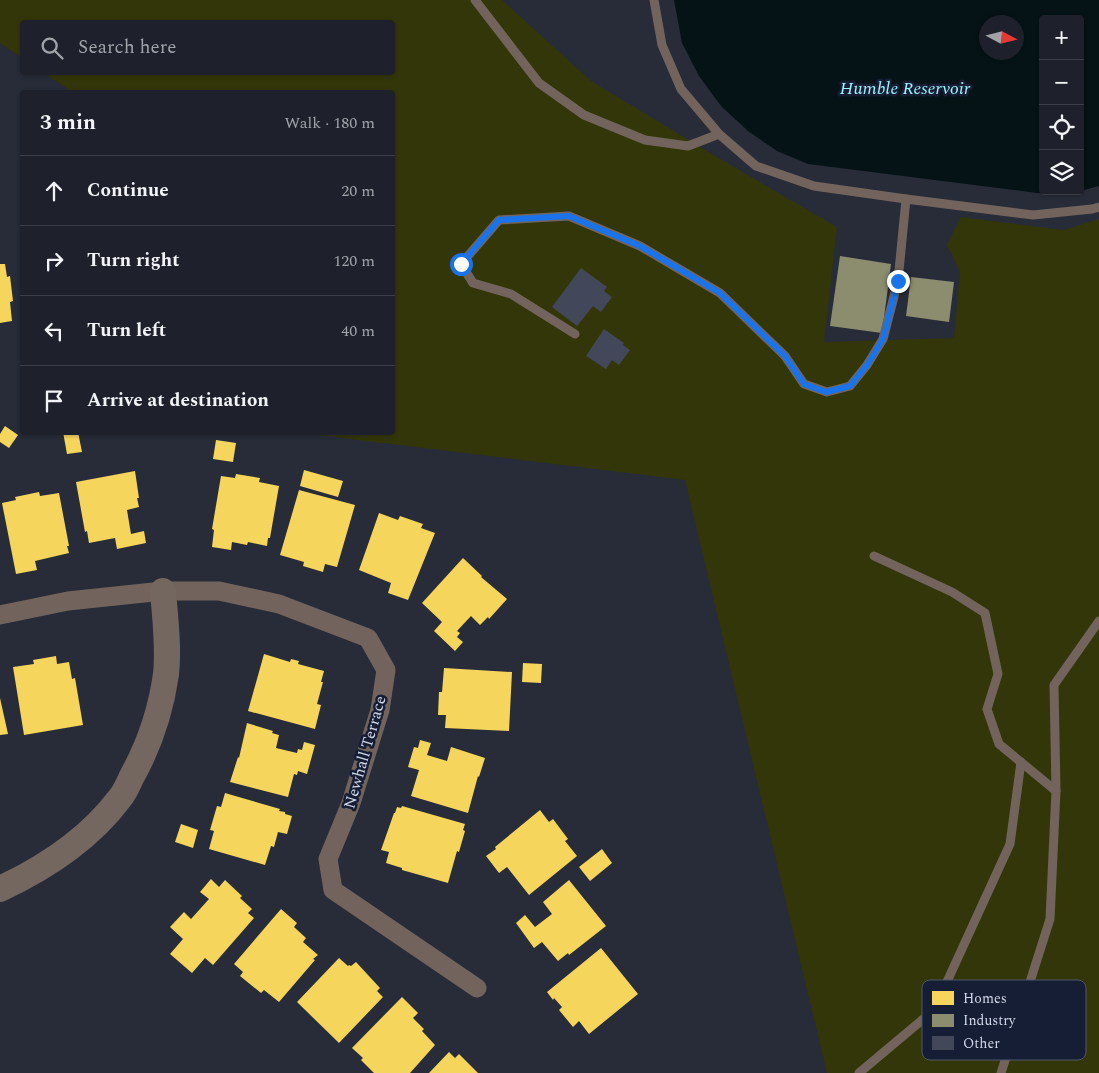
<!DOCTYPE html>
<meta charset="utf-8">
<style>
:root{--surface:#1e212b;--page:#262933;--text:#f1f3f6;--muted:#a1a3a9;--line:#3c3e47}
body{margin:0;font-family:Spectral,serif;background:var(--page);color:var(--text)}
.controls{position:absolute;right:15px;top:15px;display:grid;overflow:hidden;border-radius:5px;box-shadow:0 1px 4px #0004}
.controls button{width:45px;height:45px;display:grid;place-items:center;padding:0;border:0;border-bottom:1px solid var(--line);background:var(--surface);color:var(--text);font:25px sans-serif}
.compass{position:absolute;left:979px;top:15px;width:45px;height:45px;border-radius:50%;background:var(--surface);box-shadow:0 1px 4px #0004;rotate:97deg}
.stop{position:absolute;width:15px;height:15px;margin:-11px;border:4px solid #1a73e8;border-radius:50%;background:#fff}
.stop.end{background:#1a73e8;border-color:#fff;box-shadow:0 1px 5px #0008}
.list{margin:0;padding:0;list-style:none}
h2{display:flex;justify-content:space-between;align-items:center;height:65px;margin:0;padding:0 20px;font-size:21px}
h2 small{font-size:16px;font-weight:400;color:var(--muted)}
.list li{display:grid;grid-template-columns:32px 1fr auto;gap:15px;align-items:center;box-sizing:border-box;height:70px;padding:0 20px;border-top:1px solid var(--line)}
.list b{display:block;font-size:19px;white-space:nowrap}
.list em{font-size:16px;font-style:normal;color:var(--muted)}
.icon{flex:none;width:28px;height:28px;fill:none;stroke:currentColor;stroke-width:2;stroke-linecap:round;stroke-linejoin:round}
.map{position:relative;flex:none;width:1099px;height:1073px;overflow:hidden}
.search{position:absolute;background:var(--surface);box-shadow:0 1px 4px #0004;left:20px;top:20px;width:375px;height:55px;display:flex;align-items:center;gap:12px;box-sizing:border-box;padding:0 18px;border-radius:5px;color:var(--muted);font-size:19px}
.panel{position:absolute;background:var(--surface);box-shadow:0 1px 4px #0004;left:20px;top:90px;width:375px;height:345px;border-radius:5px}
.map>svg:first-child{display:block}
</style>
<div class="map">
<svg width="1099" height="1073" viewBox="0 0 1099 1073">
<rect width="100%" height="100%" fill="#282c39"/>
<polygon fill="#333608" points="0,0 502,0 591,81 717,157 837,227 824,342 954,338 960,272 947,245 961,217 1064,230 1099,219 1099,1073 827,1073 685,480 301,433 392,432 392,92 73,92 44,73 392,72 392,22 22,22 22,58 0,43"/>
<path fill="#051316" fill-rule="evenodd" d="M674 0H1099V186L1080 191V19H1043V191H1078L1071 193H1037L808 164 777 151 748 131 721 106 699 76 682 43ZM986 22H1016V52H986Z"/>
<g fill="#f6d55c">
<polygon points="0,264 5,264 7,277 10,276 13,301 10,302 12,321 0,323"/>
<polygon points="5,426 18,435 9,448 0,442 0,434"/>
<polygon points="63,432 78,432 82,452 67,454"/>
<polygon points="216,440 236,443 233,462 213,459"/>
<polygon points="304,470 343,481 338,497 300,486"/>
<polygon points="135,471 139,498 137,498 139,507 127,510 131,534 144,531 146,543 117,549 115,538 89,543 87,531 85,532 76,482"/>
<polygon points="236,474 260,478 259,482 279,486 270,538 268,538 267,546 248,542 247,545 232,542 231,550 212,547 214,530 212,529 221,476 235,478"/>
<polygon points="299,490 355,505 337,567 325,564 323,572 303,566 304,562 280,555"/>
<polygon points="39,492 40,496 59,493 69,546 67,546 69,553 35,561 37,570 16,574 2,503 16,500 15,497"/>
<polygon points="379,513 398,520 400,516 423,524 421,528 435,533 408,600 388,593 391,583 359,570"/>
<polygon points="463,558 482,576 481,577 507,599 489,619 488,617 480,625 471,616 457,631 460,633 457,637 463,642 455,651 434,631 442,622 422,603"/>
<polygon points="264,654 290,662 291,659 299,661 298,664 324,671 321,682 323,682 317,704 321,705 315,729 248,711"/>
<polygon points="56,656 57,664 69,662 72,679 75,678 83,725 24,735 13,667 34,664 33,660"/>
<polygon points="523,663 542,664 541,683 522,682"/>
<polygon points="444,668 512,672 509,731 445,728 446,715 438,715 439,692 442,692"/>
<polygon points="0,698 8,734 0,735"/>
<polygon points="247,723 273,731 272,733 279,735 276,748 297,753 298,749 302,750 304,742 315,745 307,774 298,771 297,775 294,774 288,797 230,782 238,757 239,758"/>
<polygon points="420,740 431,743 427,755 447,761 451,747 485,758 479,777 478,776 468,813 411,796 419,770 408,767 414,747 418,748"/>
<polygon points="225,793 280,809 279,811 285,812 285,814 292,816 287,834 278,832 274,847 271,846 265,865 209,849 214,831 210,830 217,806 221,807"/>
<polygon points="402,806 465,824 463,830 465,831 459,852 457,851 448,883 402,870 402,868 386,863 389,852 381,850 394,813 395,813 397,807 401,808"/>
<polygon points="540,810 549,822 553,819 568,839 565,841 577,856 529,895 507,867 499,873 486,856 496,849 495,847"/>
<polygon points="181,824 198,830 193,848 175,842"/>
<polygon points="602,849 612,863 590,881 579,867"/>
<polygon points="211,879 219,887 225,880 242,896 240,898 252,909 248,913 254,918 213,965 205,958 192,973 170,954 183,939 170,927 184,912 191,919 209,899 200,892"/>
<polygon points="569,880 606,926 569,955 568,953 558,961 542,942 534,948 516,923 525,915 535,927 552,914 543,902"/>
<polygon points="281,909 297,923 294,927 306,938 303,942 318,955 313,959 315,960 279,1002 264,990 261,993 240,976 243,972 234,964"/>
<polygon points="601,948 638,994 589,1034 579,1021 573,1027 559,1010 562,1007 554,998 553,1000 547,992"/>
<polygon points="339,958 348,966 349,965 351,966 356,962 380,988 377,991 383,997 339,1043 297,1002"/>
<polygon points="402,997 418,1013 413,1018 424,1029 422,1031 435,1045 410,1073 374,1073 361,1060 363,1058 352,1048"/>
<polygon points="449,1052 455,1058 459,1054 478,1073 429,1073"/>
</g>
<g fill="#8c8c6e">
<polygon points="840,256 891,264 882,333 830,326"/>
<polygon points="911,277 954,282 949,322 906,316"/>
</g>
<g fill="#42485a">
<polygon points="581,268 607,287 604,291 612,297 601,312 593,306 577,326 552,307"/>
<polygon points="604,329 624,343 623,345 630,350 619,365 612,360 606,369 586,356"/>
</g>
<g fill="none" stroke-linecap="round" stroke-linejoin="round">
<g stroke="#72645c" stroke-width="9">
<polyline points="475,0 539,83 584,115 645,140 688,146 719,134"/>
<polyline points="654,0 662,45 681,89 719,134 756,166 814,186 906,199 1033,215 1092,209 1099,207"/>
<polyline points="575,334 511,294 473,283 461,264 499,220 569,216 640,246 720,293 785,356 804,384 827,392 850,386 867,365 883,339 898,281 906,199"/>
<polyline points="874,556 952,592 985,613 998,674 987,709 999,744 1056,791"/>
<polyline points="859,1073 934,1010 1010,844 1021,762"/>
<polyline points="1001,1073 1050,919 1056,791 1054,685 1099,621"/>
</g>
<polyline stroke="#72645c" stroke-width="19" points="0,615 68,601 163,591 219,591 279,604 368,638 386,670 380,710 351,803 328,859 333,890 477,988"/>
<path stroke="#74675f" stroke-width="26" d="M0 889C45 868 90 838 120 798 125 792 128 785 131 778 149 746 161 710 166 674 169 648 165 617 163 591"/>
</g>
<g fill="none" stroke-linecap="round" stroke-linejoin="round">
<polyline stroke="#1a73e8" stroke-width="6" points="461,264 499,220 569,216 640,246 720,293 785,356 804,384 826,392 850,386 867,365 883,339 898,281"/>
</g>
<g text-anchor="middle" stroke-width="5" stroke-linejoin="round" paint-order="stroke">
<g font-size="16" fill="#d1d7e8" stroke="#161e36">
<text transform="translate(364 752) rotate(-74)" y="6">Newhall Terrace</text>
</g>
<g font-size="18" font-style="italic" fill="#9bf4fb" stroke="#161e36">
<text x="905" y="94">Humble Reservoir</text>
</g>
</g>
<rect x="922" y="980" width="164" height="80" rx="8" fill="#161e36" stroke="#4e566b" stroke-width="1"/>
<rect x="932" y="991" width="22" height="14" fill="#f6d55c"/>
<rect x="932" y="1014" width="22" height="13" fill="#8c8c6e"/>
<rect x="932" y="1036" width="22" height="14" fill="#42485a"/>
<g font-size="14" fill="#d1d7e8">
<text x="963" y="1003">Homes</text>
<text x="963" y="1025">Industry</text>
<text x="963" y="1048">Other</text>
</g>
</svg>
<div class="controls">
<button>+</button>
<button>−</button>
<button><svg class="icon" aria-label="locate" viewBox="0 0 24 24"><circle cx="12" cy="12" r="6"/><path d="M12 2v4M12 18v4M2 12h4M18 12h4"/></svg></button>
<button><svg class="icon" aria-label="layers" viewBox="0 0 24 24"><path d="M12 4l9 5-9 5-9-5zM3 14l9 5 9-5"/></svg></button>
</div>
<svg class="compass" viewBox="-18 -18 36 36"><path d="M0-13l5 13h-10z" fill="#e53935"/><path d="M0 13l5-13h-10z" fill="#a1a3a9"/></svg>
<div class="stop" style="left:461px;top:264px"></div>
<div class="stop end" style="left:898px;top:281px"></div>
<div class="search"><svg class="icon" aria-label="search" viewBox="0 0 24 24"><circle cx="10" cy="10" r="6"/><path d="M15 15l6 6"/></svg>Search here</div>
<section class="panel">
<h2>3 min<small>Walk · 180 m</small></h2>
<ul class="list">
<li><svg class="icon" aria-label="ahead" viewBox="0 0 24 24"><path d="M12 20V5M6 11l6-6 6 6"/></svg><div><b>Continue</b></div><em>20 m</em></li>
<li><svg class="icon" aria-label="right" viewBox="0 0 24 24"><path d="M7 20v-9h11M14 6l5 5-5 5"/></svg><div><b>Turn right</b></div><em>120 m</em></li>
<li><svg class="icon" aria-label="left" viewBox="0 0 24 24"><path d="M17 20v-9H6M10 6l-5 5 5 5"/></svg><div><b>Turn left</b></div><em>40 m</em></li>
<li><svg class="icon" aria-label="arrive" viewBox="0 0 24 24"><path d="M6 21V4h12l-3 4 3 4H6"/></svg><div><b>Arrive at destination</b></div></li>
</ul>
</section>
</div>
